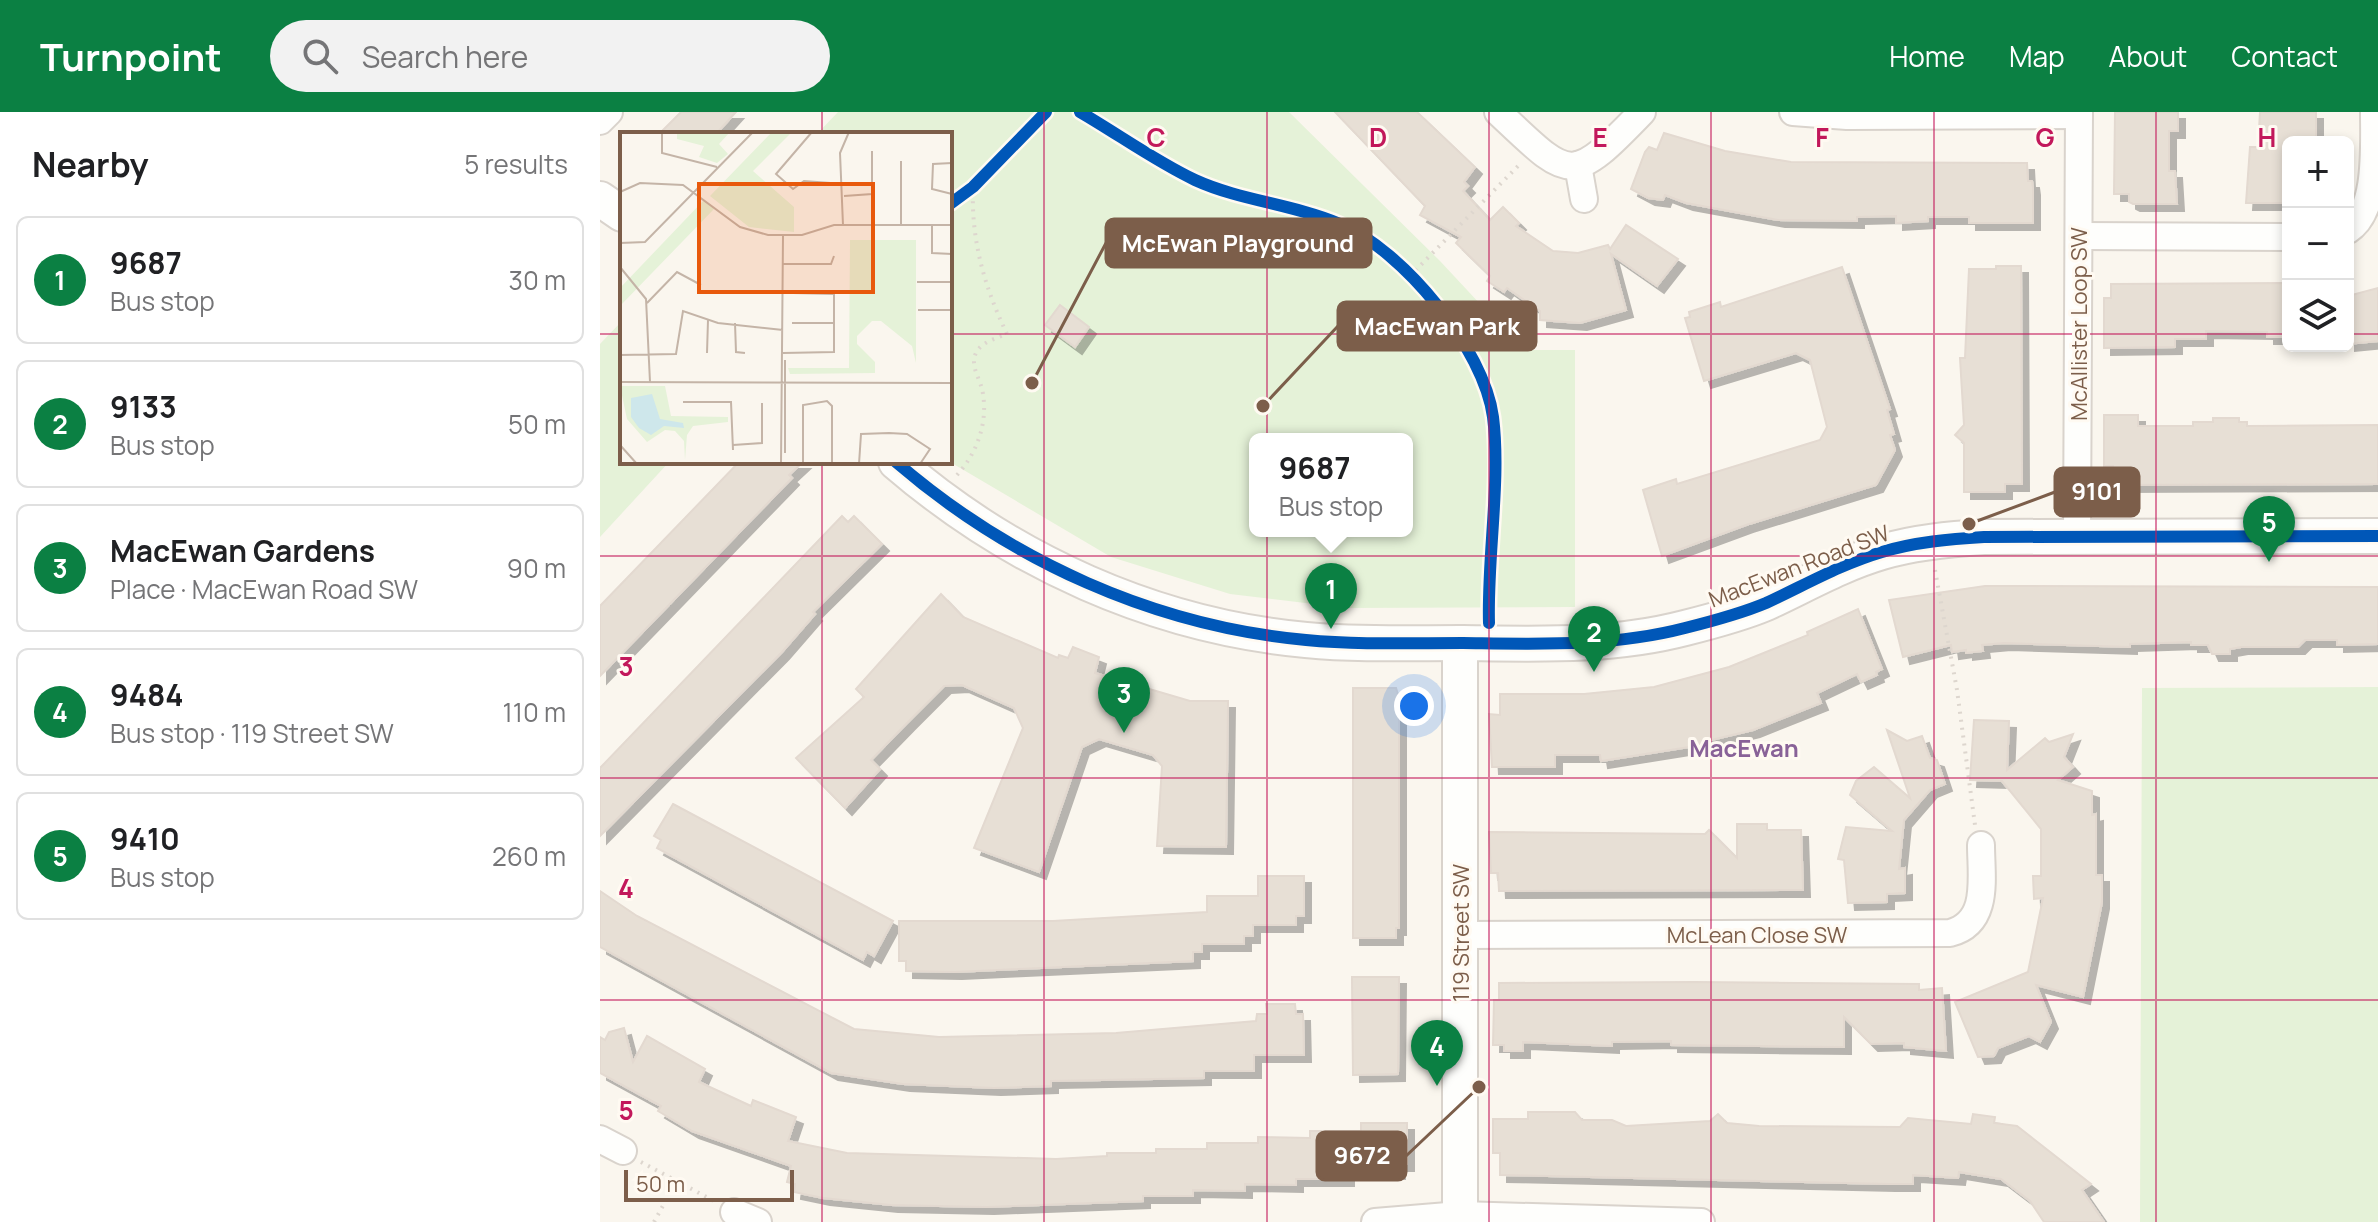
<!DOCTYPE html>
<meta charset="utf-8">
<style>
:root{--surface:#fff;--page:#f2f2f2;--text:#202124;--muted:#757577;--line:#e0e0e0;--accent:#0b8043}
body{margin:0;font-family:Manrope,sans-serif;background:var(--page);color:var(--text)}
.controls{position:absolute;right:24px;top:24px;display:grid;overflow:hidden;border-radius:12px;box-shadow:0 4px 12px #0003}
.controls button{width:72px;height:72px;display:grid;place-items:center;padding:0;border:0;border-bottom:2px solid var(--line);background:var(--surface);color:var(--text);font:40px sans-serif}
.scale{position:absolute;left:24px;bottom:20px;width:170px;box-sizing:border-box;padding-left:8px;border:4px solid #7c5e4a;border-top:0;font-size:22px;line-height:28px;white-space:nowrap;color:#7c5e4a;-webkit-text-stroke:6px #fffaf2;paint-order:stroke}
.you{position:absolute;left:814px;top:594px;width:28px;height:28px;margin:-20px;border:6px solid #fff;border-radius:50%;background:#1a73e8;box-shadow:0 0 0 12px #1a73e833}
.badge{display:grid;place-items:center;width:52px;height:52px;border-radius:50%;background:var(--accent);color:#fff;font-size:26px;font-weight:700}
.pin{position:absolute;translate:-50% -66px;filter:drop-shadow(0 2px 4px #0008)}
.pin::after{content:'';position:absolute;top:42px;width:28px;height:24px;background:inherit;clip-path:polygon(0 0,100% 0,50% 100%)}
.popup{position:absolute;left:649px;top:321px;width:164px;height:104px;box-sizing:border-box;display:grid;place-content:center;border-radius:12px;background:var(--surface);filter:drop-shadow(0 2px 6px #0005);font-size:26px;white-space:nowrap;color:var(--muted)}
.popup b{font-size:30px;color:var(--text)}
.popup::after{content:'';position:absolute;left:50%;top:100%;margin-left:-16px;border:16px solid transparent;border-top-color:var(--surface)}
.list{margin:0;padding:0;list-style:none}
h2{display:flex;justify-content:space-between;align-items:center;height:104px;margin:0;padding:0 32px;font-size:34px}
h2 small{font-size:26px;font-weight:400;color:var(--muted)}
.list li{display:grid;grid-template-columns:52px 1fr auto;gap:24px;align-items:center;box-sizing:border-box;height:128px;margin:0 16px 16px;padding:0 16px;border:2px solid var(--line);border-radius:12px}
.list b{display:block;font-size:30px;white-space:nowrap}
.list p{margin:0;font-size:26px;white-space:nowrap;color:var(--muted)}
.list em{font-size:26px;font-style:normal;color:var(--muted)}
.icon{flex:none;width:44px;height:44px;fill:none;stroke:currentColor;stroke-width:2;stroke-linecap:round;stroke-linejoin:round}
.map{position:relative;flex:none;width:1778px;height:1110px;overflow:hidden}
header{display:flex;align-items:center;gap:48px;box-sizing:border-box;height:112px;padding:0 40px;background:var(--accent);color:#fff}
header strong{font-size:38px}
nav{display:flex;gap:44px;margin-inline-start:auto;font-size:28px}
.search{width:560px;height:72px;background:var(--page);display:flex;align-items:center;gap:20px;box-sizing:border-box;padding:0 28px;border-radius:44px;color:var(--muted);font-size:30px}
main{display:flex}
aside{flex:1;background:var(--surface)}
.map>svg:first-child{display:block}
</style>
<header>
<strong>Turnpoint</strong>
<div class="search"><svg class="icon" aria-label="search" viewBox="0 0 24 24"><circle cx="10" cy="10" r="6"/><path d="M15 15l6 6"/></svg>Search here</div>
<nav><a>Home</a><a>Map</a><a>About</a><a>Contact</a></nav>
</header>
<main>
<aside>
<h2>Nearby<small>5 results</small></h2>
<ul class="list">
<li><span class="badge">1</span><div><b>9687</b><p>Bus stop</p></div><em>30 m</em></li>
<li><span class="badge">2</span><div><b>9133</b><p>Bus stop</p></div><em>50 m</em></li>
<li><span class="badge">3</span><div><b>MacEwan Gardens</b><p>Place · MacEwan Road SW</p></div><em>90 m</em></li>
<li><span class="badge">4</span><div><b>9484</b><p>Bus stop · 119 Street SW</p></div><em>110 m</em></li>
<li><span class="badge">5</span><div><b>9410</b><p>Bus stop</p></div><em>260 m</em></li>
</ul>
</aside>
<div class="map">
<svg width="1778" height="1110" viewBox="0 0 1778 1110">
<defs>
<filter id="shadow"><feDropShadow dx="7" dy="7" stdDeviation="0" flood-color="#0004"/></filter>
</defs>
<rect width="100%" height="100%" fill="#faf6ee"/>
<g fill="#e5f2d8" fill-rule="evenodd">
<path d="M238 0H689L840 149 923 238H975V495L747 496 630 482 511 445 350 350V22H217ZM655 327H807V419H655Z"/>
<polygon points="22,209 22,350 69,350 0,425 0,232"/>
<polygon points="1778,575 1778,1110 1540,1110 1542,576"/>
</g>
<g fill="#e7dfd5" stroke="#e3d9d0" stroke-width="2" filter="url(#shadow)">
<polygon points="81,0 136,0 116,22 59,22"/>
<polygon points="735,0 817,0 875,55 864,70 868,74 863,79 890,108 903,95 919,111 916,114 953,139 978,141 1008,133 1010,137 1026,113 1078,147 1057,174 1011,142 1026,198 980,211 940,208 940,199 907,176 904,180 887,169 890,164 856,131 861,125 820,103 825,94"/>
<polygon points="1515,0 1578,0 1578,19 1569,19 1569,59 1575,59 1577,92 1533,92 1529,90 1529,82 1514,82"/>
<polygon points="1660,0 1716,0 1716,30 1688,30 1688,91 1646,91 1650,35 1658,35"/>
<polygon points="1064,21 1125,39 1191,50 1427,51 1428,69 1432,69 1433,76 1433,111 1369,111 1369,105 1328,105 1328,109 1296,111 1296,104 1257,105 1257,109 1178,108 1086,91 1065,83 1063,88 1048,86 1031,77 1045,40 1049,35 1057,38"/>
<polygon points="1396,154 1421,154 1422,372 1405,372 1405,380 1364,380 1364,331 1355,323 1364,313 1360,246 1365,246 1369,157 1396,157"/>
<polygon points="1242,155 1290,297 1287,298 1294,322 1290,323 1295,338 1276,373 1146,413 1062,444 1043,378 1076,367 1077,372 1220,328 1227,315 1210,248 1196,241 1104,269 1085,206 1090,205 1089,200 1120,190 1121,195"/>
<polygon points="1685,171 1684,225 1667,225 1667,220 1606,219 1606,227 1575,227 1575,235 1504,236 1504,186 1511,186 1511,172"/>
<polygon points="1778,176 1778,229 1748,232 1748,184"/>
<polygon points="460,193 489,215 475,235 445,213"/>
<polygon points="1504,303 1538,303 1538,314 1593,314 1593,310 1613,310 1613,306 1639,306 1639,310 1647,310 1647,314 1778,313 1778,372 1513,373 1513,354 1504,354"/>
<polygon points="139,350 203,350 189,363 192,366 0,564 0,494"/>
<polygon points="242,404 248,410 254,404 282,432 213,500 215,502 182,540 0,724 0,656"/>
<polygon points="1385,474 1778,475 1778,532 1737,533 1737,528 1705,528 1698,535 1641,535 1630,537 1630,542 1612,542 1608,533 1591,533 1591,530 1530,532 1530,535 1404,531 1382,533 1383,539 1366,541 1366,538 1352,540 1351,533 1303,545 1289,488"/>
<polygon points="341,482 363,505 458,546 459,543 468,546 473,535 499,545 495,561 590,589 628,589 626,735 557,734 562,654 553,643 499,627 482,635 439,760 374,736 423,616 414,596 362,573 344,574 308,610 271,648 280,657 245,696 196,646 264,585 256,577"/>
<polygon points="1258,497 1282,557 1276,560 1277,563 1261,570 1257,562 1217,581 1221,591 1153,618 1107,629 1108,632 1001,649 1000,643 955,643 955,655 892,655 889,602 900,603 900,582 984,582 1054,575 1129,555 1208,523 1207,520"/>
<polygon points="753,576 796,576 799,586 799,816 796,816 796,826 753,826"/>
<polygon points="1374,608 1409,609 1407,658 1445,626 1449,630 1473,622 1464,645 1473,655 1458,668 1492,679 1492,703 1496,702 1496,763 1502,763 1502,790 1483,885 1436,873 1451,910 1440,930 1429,924 1398,936 1394,944 1378,945 1355,890 1428,860 1443,786 1434,787 1433,764 1441,764 1441,717 1402,669 1370,668"/>
<polygon points="1287,618 1307,629 1322,624 1330,646 1337,648 1345,672 1330,678 1304,708 1299,757 1305,756 1305,781 1287,782 1287,790 1248,791 1244,748 1238,747 1246,715 1292,719 1250,683 1256,669 1274,655 1310,686"/>
<polygon points="73,692 293,809 274,844 267,840 263,848 57,736 61,728 54,724"/>
<polygon points="1137,712 1167,712 1167,718 1201,718 1203,778 899,779 898,761 891,761 889,720 1105,722 1109,718 1137,746"/>
<polygon points="658,764 704,764 704,804 696,804 696,813 653,813 653,824 644,824 644,832 602,832 602,840 593,840 593,849 355,860 306,859 306,849 299,849 299,809 453,809 607,800 607,784 658,784"/>
<polygon points="0,779 37,804 254,917 339,925 516,921 656,909 657,902 667,902 666,892 695,892 696,902 703,902 704,943 654,943 654,959 604,959 604,966 451,969 451,974 394,976 303,972 231,961 0,835"/>
<polygon points="752,865 799,865 798,962 753,963"/>
<polygon points="1094,870 1319,872 1319,878 1342,876 1346,939 1304,935 1304,931 1271,932 1244,905 1244,935 1071,933 1071,929 1012,930 1012,934 923,930 923,939 904,939 904,933 893,933 894,888 899,888 899,871"/>
<polygon points="24,916 33,950 47,924 105,957 99,970 151,994 153,988 196,1005 188,1029 247,1041 456,1047 507,1044 507,1041 556,1041 556,1037 607,1037 607,1031 658,1031 658,1025 710,1026 710,1019 761,1019 761,1011 807,1011 807,1052 798,1052 798,1060 747,1060 747,1067 696,1067 696,1073 645,1072 645,1079 593,1078 593,1084 543,1084 543,1089 387,1095 291,1093 223,1086 194,1080 195,1072 187,1070 191,1054 92,1019 58,999 61,994 0,961 0,925 5,928 9,920"/>
<polygon points="928,1000 975,1000 982,1008 1012,1008 1026,1014 1110,1009 1118,1002 1127,1011 1159,1014 1300,1015 1308,1006 1371,1012 1373,1002 1395,1005 1394,1011 1417,1014 1491,1072 1482,1078 1504,1110 1444,1110 1430,1089 1401,1067 1359,1060 1358,1066 1313,1063 1313,1072 1289,1072 900,1063 900,1041 893,1041 893,1007 928,1007"/>
</g>
<g fill="none" stroke-linecap="round" stroke-linejoin="round">
<defs>
<g id="minor">
<path d="M898 0C970 68 970 75 1042 0"/>
<polyline points="1193,0 1247,4 1479,3"/>
<polyline points="0,9 9,0"/>
<polyline points="978,53 984,87"/>
<path d="M1748 118C1778 99 1774 36 1774 0"/>
<polyline points="1480,124 1688,125"/>
<polyline points="1477,425 1479,0"/>
<path d="M861 823 1350 821C1390 811 1381 765 1381 733"/>
<polyline points="0,1027 23,1039"/>
<polyline points="134,1100 158,1110"/>
<polyline points="775,1110 860,1103 1101,1110"/>
</g>
<g id="tertiary">
<polyline points="0,87 22,102"/>
<path d="M296 350C411 449 554 514 706 528 758 533 811 531 863 531 938 532 1012 535 1085 516 1113 509 1140 502 1166 491 1205 473 1241 452 1282 440 1315 430 1350 427 1384 425L1778 424"/>
<polyline points="860,531 860,1110"/>
</g>
</defs>
<use href="#minor" stroke="#d9d3cc" stroke-width="30"/>
<use href="#tertiary" stroke="#d9d3cc" stroke-width="38"/>
<g stroke="#ddd6ce" stroke-width="4" stroke-dasharray="2 6" stroke-linecap="butt">
<polyline points="810,164 920,52"/>
<path d="M357 363C378 340 389 308 382 277 379 265 370 253 376 241 381 230 397 226 407 222 384 174 371 128 373 75"/>
<polyline points="1335,458 1357,578 1375,713"/>
<polyline points="41,1050 114,1089"/>
<polyline points="54,1110 76,1070"/>
</g>
<use href="#minor" stroke="#fefefc" stroke-width="26"/>
<use href="#tertiary" stroke="#fefefc" stroke-width="34"/>
<defs>
<g id="cycleway">
<path d="M480 0C518 22 555 49 595 68 641 89 693 92 740 112 803 138 884 237 893 305 901 369 887 445 889 511"/>
<polyline points="350,92 373,75 446,0"/>
<path d="M296 350C411 449 554 514 706 528 758 533 811 531 863 531 938 532 1012 535 1085 516 1113 509 1140 502 1166 491 1205 473 1241 452 1282 440 1315 430 1350 427 1384 425L1778 424"/>
</g>
</defs>
<use href="#cycleway" stroke="#fffaf2" stroke-width="17"/>
<use href="#cycleway" stroke="#0057b8" stroke-width="12"/>
</g>
<path fill="none" stroke="#c2185b" stroke-width="2" stroke-opacity="0.55" d="M222 0V22M444 0V1110M667 0V1110M889 0V1110M1111 0V1110M1334 0V1110M1556 0V1110M0 222H22M350 222H1688M1748 222H1778M222 350V1110M0 444H1778M0 666H1778M0 888H1778"/>
<g text-anchor="middle" stroke-width="6" stroke-linejoin="round" paint-order="stroke">
<g font-size="22" fill="#7c5e4a" stroke="#fffaf2">
<text transform="translate(1479 212) rotate(-90)" y="8">McAllister Loop SW</text>
<text transform="translate(1199 454) rotate(-21)" y="8">MacEwan Road SW</text>
<text transform="translate(861 821) rotate(-90)" y="8">119 Street SW</text>
<text x="1157" y="831">McLean Close SW</text>
</g>
<g font-size="24" font-weight="bold" fill="#896298" stroke="#fffaf2">
<text x="1144" y="645">MacEwan</text>
</g>
</g>
<g transform="translate(20 20)">
<rect width="332" height="332" fill="#faf6ee"/>
<path d="M57 0H110L99 12 108 22 97 31 79 25 84 14 57 7ZM152 0H172L133 39 174 75V100L129 95 90 64ZM84 68 94 77 0 174V156ZM230 108H296V231L292 214 261 189H252L237 204V212L255 230V241L170 242 168 236H229ZM0 254H45L51 284 108 285V290L73 294 67 303 65 328 64 309 55 299 45 298 27 310 7 287Z" fill="#e5f2d8"/>
<path d="M32 262 40 287 63 291 64 296 44 294 31 303 19 296 11 285V266Z" fill="#cee7eb"/>
<path fill="none" stroke="#c4b4a7" stroke-width="2" d="M42 0V21L97 35M192 0 156 42 173 57 184 49 224 52M291 0H321M281 29V93M332 31 313 32 312 57 332 62M0 60 20 51 63 53 120 95 148 103H182L214 93H332M224 64 252 62V19M223 93 220 21 229 0M312 93V121L332 122M0 111 25 110 133 0M163 132H211L214 124M0 135 26 167 30 250M297 150H332M92 159 214 162V220L163 221M27 171 57 140 81 153M298 178H332M115 191 116 220 125 221M172 191H215M87 221 88 188M0 223 56 222 63 179 98 191 163 198M165 228V321M0 250 332 251M63 270H111L113 318M0 313 17 332M113 313 142 311V271M161 331 163 104M183 331V273L207 269 212 274V332M65 332H214M239 332 241 302 269 301 287 302 310 317 300 332"/>
<path fill="#e8590c" fill-opacity="0.15" stroke="#e8590c" stroke-width="4" d="M79 52H253V160H79Z"/>
<rect width="332" height="332" fill="none" stroke="#7c5e4a" stroke-width="4"/>
</g>
<g font-size="26" text-anchor="middle" font-weight="bold" fill="#c2185b" stroke="#fffaf2" stroke-width="6" stroke-linejoin="round" paint-order="stroke">
<text x="556" y="35">C</text>
<text x="778" y="35">D</text>
<text x="1000" y="35">E</text>
<text x="1222" y="35">F</text>
<text x="1445" y="35">G</text>
<text x="1667" y="35">H</text>
<text x="26" y="564">3</text>
<text x="26" y="786">4</text>
<text x="26" y="1008">5</text>
</g>
<path fill="none" stroke="#7c5e4a" stroke-width="3" d="M432 271L506 131M663 294L738 214M1369 412L1455 380M879 975L806 1044"/>
<g fill="#7c5e4a" stroke="#fffaf2" stroke-width="3">
<circle cx="432" cy="271" r="8"/>
<circle cx="663" cy="294" r="8"/>
<circle cx="1369" cy="412" r="8"/>
<circle cx="879" cy="975" r="8"/>
</g>
<g fill="#7c5e4a" stroke="#7c5e4a" stroke-width="3">
<rect x="506" y="107" width="265" height="48" rx="8"/>
<rect x="738" y="190" width="198" height="48" rx="8"/>
<rect x="1455" y="356" width="84" height="48" rx="8"/>
<rect x="717" y="1020" width="89" height="48" rx="8"/>
</g>
<g font-size="24" text-anchor="middle" font-weight="bold" fill="#fff">
<text x="638" y="140">McEwan Playground</text>
<text x="837" y="223">MacEwan Park</text>
<text x="1497" y="388">9101</text>
<text x="762" y="1052">9672</text>
</g>
</svg>
<div class="controls">
<button>+</button>
<button>−</button>
<button><svg class="icon" aria-label="layers" viewBox="0 0 24 24"><path d="M12 4l9 5-9 5-9-5zM3 14l9 5 9-5"/></svg></button>
</div>
<div class="scale">50 m</div>
<div class="you"></div>
<div class="pin badge" style="left:731px;top:517px">1</div>
<div class="popup"><b>9687</b>Bus stop</div>
<div class="pin badge" style="left:994px;top:560px">2</div>
<div class="pin badge" style="left:524px;top:621px">3</div>
<div class="pin badge" style="left:837px;top:974px">4</div>
<div class="pin badge" style="left:1669px;top:450px">5</div>
</div>
</main>
